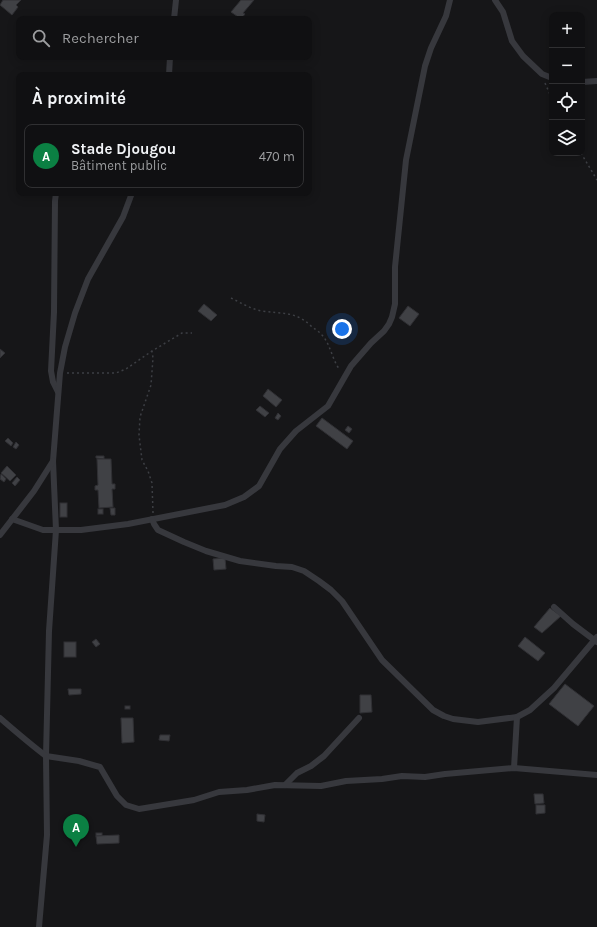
<!DOCTYPE html>
<html lang="fr">
<meta charset="utf-8">
<style>
:root{--surface:#101012;--page:#1e1e20;--text:#f1f3f6;--muted:#9c9d9f;--line:#303032;--accent:#0b8043}
body{margin:0;font-family:Karla,sans-serif;background:var(--page);color:var(--text)}
.controls{position:absolute;right:12px;top:12px;display:grid;overflow:hidden;border-radius:8px;box-shadow:0 2px 10px #0003}
.controls button{width:36px;height:36px;display:grid;place-items:center;padding:0;border:0;border-bottom:1px solid var(--line);background:var(--surface);color:var(--text);font:20px sans-serif}
.you{position:absolute;left:342px;top:329px;width:14px;height:14px;margin:-10px;border:3px solid #fff;border-radius:50%;background:#1a73e8;box-shadow:0 0 0 6px #1a73e833}
.badge{display:grid;place-items:center;width:26px;height:26px;border-radius:50%;background:var(--accent);color:#fff;font-size:13px;font-weight:700}
.pin{position:absolute;translate:-50% -33px;filter:drop-shadow(0 1px 2px #0008)}
.pin::after{content:'';position:absolute;top:21px;width:14px;height:12px;background:inherit;clip-path:polygon(0 0,100% 0,50% 100%)}
.list{margin:0;padding:0;list-style:none}
h2{display:flex;justify-content:space-between;align-items:center;height:52px;margin:0;padding:0 16px;font-size:17px}
h2 small{font-size:13px;font-weight:400;color:var(--muted)}
.list li{display:grid;grid-template-columns:26px 1fr auto;gap:12px;align-items:center;box-sizing:border-box;height:64px;margin:0 8px 8px;padding:0 8px;border:1px solid var(--line);border-radius:8px}
.list b{display:block;font-size:15px;white-space:nowrap}
.list p{margin:0;font-size:13px;white-space:nowrap;color:var(--muted)}
.list em{font-size:13px;font-style:normal;color:var(--muted)}
.icon{flex:none;width:22px;height:22px;fill:none;stroke:currentColor;stroke-width:2;stroke-linecap:round;stroke-linejoin:round}
.map{position:relative;flex:none;width:597px;height:927px;overflow:hidden}
.search{position:absolute;background:var(--surface);box-shadow:0 2px 10px #0003;left:16px;top:16px;width:296px;height:44px;display:flex;align-items:center;gap:10px;box-sizing:border-box;padding:0 14px;border-radius:8px;color:var(--muted);font-size:15px}
.panel{position:absolute;background:var(--surface);box-shadow:0 2px 10px #0003;left:16px;top:72px;width:296px;height:124px;border-radius:8px}
.map>svg:first-child{display:block}
</style>
<div class="map">
<svg width="597" height="927" viewBox="0 0 597 927">
<rect width="100%" height="100%" fill="#161618"/>
<g fill="#404145" stroke="#303034">
<polygon points="3,0 21,0 16,5 18,7 12,15 0,5"/>
<polygon points="241,0 254,0 243,13 245,14 241,19 231,12"/>
<polygon points="204,304 217,315 211,321 198,311"/>
<polygon points="408,306 419,314 410,326 399,318"/>
<polygon points="0,349 5,353 0,358"/>
<polygon points="268,389 282,400 276,407 263,396"/>
<polygon points="260,406 269,413 265,417 256,410"/>
<polygon points="278,413 281,416 278,420 275,418"/>
<polygon points="322,418 353,441 347,449 316,426"/>
<polygon points="348,426 352,429 349,433 345,430"/>
<polygon points="8,438 13,443 11,446 5,441"/>
<polygon points="16,442 19,445 16,449 13,447"/>
<polygon points="96,456 104,456 104,459 96,458"/>
<polygon points="97,459 111,459 112,484 115,484 115,489 112,489 113,507 99,508 98,490 95,490 95,486 98,485"/>
<polygon points="7,466 16,475 10,481 1,473"/>
<polygon points="1,474 6,479 4,482 0,479"/>
<polygon points="17,477 20,480 15,486 12,483"/>
<rect x="60" y="503" width="7" height="14"/>
<polygon points="110,508 115,508 115,515 111,515"/>
<rect x="98" y="509" width="5" height="5"/>
<polygon points="225,558 226,569 214,570 213,559"/>
<polygon points="550,608 561,616 542,633 534,627"/>
<polygon points="525,637 545,653 538,661 518,646"/>
<polygon points="96,639 100,644 96,647 92,642"/>
<rect x="64" y="642" width="12" height="15"/>
<polygon points="565,684 594,706 578,726 549,704"/>
<polygon points="68,689 81,689 81,694 69,695"/>
<polygon points="360,695 371,695 372,712 360,713"/>
<rect x="125" y="706" width="5" height="3"/>
<polygon points="121,718 133,718 134,742 122,743"/>
<polygon points="160,735 170,735 169,741 159,740"/>
<polygon points="534,794 543,794 544,803 535,804"/>
<polygon points="536,805 545,805 545,813 536,814"/>
<polygon points="257,814 265,815 264,822 257,821"/>
<rect x="96" y="833" width="6" height="3"/>
<polygon points="119,835 119,843 97,844 96,836"/>
</g>
<g fill="none" stroke-linecap="round" stroke-linejoin="round">
<g stroke="#3d3f44" stroke-width="1.5" stroke-dasharray="2 3" stroke-linecap="butt">
<polyline points="545,83 552,99"/>
<polyline points="581,153 597,180"/>
<path d="M231 298C241 303 251 309 262 311 281 314 295 311 310 325 314 329 319 331 322 335 331 345 332 360 340 370"/>
<polyline points="67,373 116,373 126,369 152,351"/>
<polyline points="153,513 152,483 148,471 142,460 139,435 140,417 151,385 153,358 152,351 182,333 192,333"/>
</g>
<g stroke="#37383d" stroke-width="6">
<polyline points="495,0 503,12 512,41 523,56 542,74 552,78"/>
<polyline points="174,19 176,0"/>
<polyline points="169,75 170,57"/>
<polyline points="582,82 597,81"/>
<polyline points="56,193 55,201 54,312 51,371 53,382 58,392"/>
<polyline points="132,193 123,217 88,279 75,313 65,347 60,373 53,461 56,530 49,631 46,756 79,761 100,767 117,796 126,805 139,809 194,800 219,792 247,790 275,785 321,786 346,781 382,779 402,776 425,777 445,774 514,768 597,775"/>
<polyline points="12,519 43,530 81,530 128,524 225,505 244,497 259,486 280,449 296,431 328,406 351,366 371,343 384,331 389,324 392,317 395,304 395,267 406,160 425,66 431,48 446,16 450,0"/>
<polyline points="152,519 154,524 158,530 184,542 206,551 240,561 276,566 292,567 304,571 319,581 331,590 342,601 382,660 433,710 444,716 453,719 478,722 517,717 530,710 554,688 597,637"/>
<polyline points="0,535 34,491 53,461"/>
<polyline points="554,607 573,624 597,642"/>
<path d="M0 718C15 731 30 744 46 756L47 835 39 927"/>
<polyline points="514,768 517,717"/>
<polyline points="285,785 297,773 311,766 324,756 359,718"/>
</g>
</g>
</svg>
<div class="controls">
<button>+</button>
<button>−</button>
<button><svg class="icon" aria-label="locate" viewBox="0 0 24 24"><circle cx="12" cy="12" r="6"/><path d="M12 2v4M12 18v4M2 12h4M18 12h4"/></svg></button>
<button><svg class="icon" aria-label="layers" viewBox="0 0 24 24"><path d="M12 4l9 5-9 5-9-5zM3 14l9 5 9-5"/></svg></button>
</div>
<div class="you"></div>
<div class="pin badge" style="left:76px;top:847px">A</div>
<div class="search"><svg class="icon" aria-label="search" viewBox="0 0 24 24"><circle cx="10" cy="10" r="6"/><path d="M15 15l6 6"/></svg>Rechercher</div>
<section class="panel">
<h2>À proximité<small></small></h2>
<ul class="list">
<li><span class="badge">A</span><div><b>Stade Djougou</b><p>Bâtiment public</p></div><em>470 m</em></li>
</ul>
</section>
</div>
